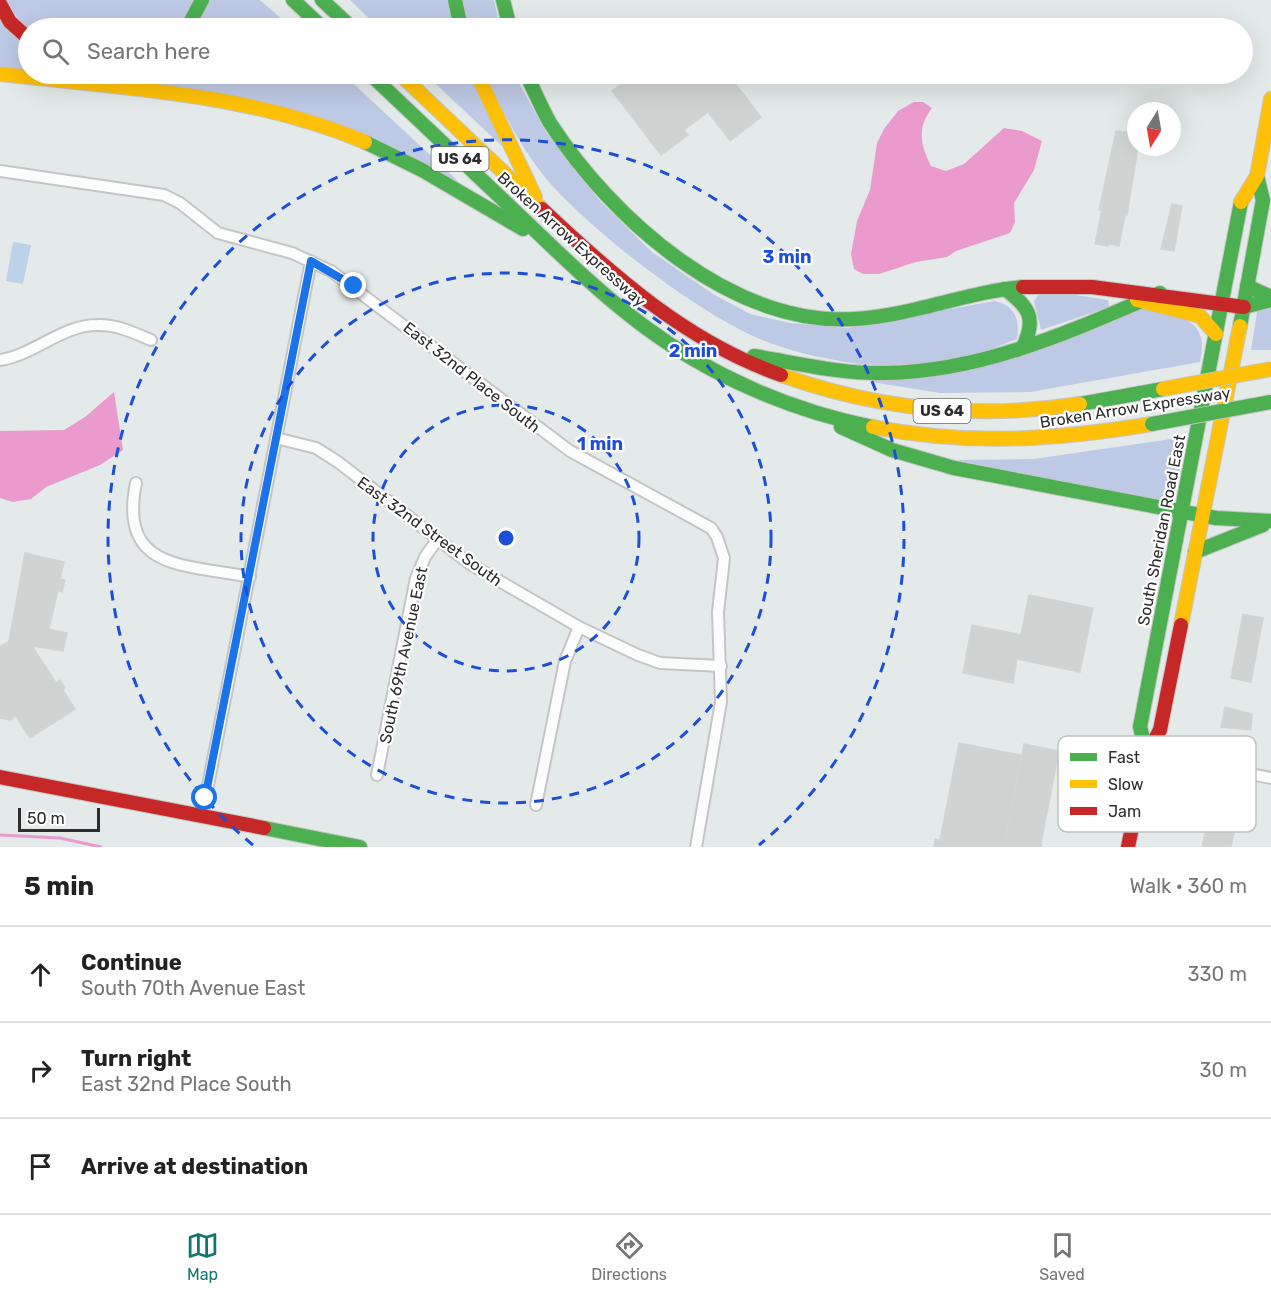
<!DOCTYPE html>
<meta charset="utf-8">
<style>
:root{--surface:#fff;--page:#f6f6f6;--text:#222;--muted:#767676;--line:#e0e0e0;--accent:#0f766e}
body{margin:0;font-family:Rubik,sans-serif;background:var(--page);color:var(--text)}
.compass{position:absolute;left:1127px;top:102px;width:54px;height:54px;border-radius:50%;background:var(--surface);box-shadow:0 6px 24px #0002;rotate:191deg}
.scale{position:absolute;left:18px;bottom:15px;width:82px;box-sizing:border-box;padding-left:6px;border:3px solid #2d2d2d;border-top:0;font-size:16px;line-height:21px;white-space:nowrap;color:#2d2d2d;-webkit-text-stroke:4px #fff;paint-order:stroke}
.stop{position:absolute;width:18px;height:18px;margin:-14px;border:4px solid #1a73e8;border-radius:50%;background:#fff}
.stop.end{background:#1a73e8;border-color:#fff;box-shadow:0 2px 6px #0008}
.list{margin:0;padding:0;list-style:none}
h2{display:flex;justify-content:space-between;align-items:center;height:78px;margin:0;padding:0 24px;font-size:26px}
h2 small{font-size:20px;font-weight:400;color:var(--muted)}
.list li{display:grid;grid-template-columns:39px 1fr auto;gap:18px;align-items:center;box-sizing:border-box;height:96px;padding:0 24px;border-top:2px solid var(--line)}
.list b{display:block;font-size:22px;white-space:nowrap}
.list p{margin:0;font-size:20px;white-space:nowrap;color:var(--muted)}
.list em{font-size:20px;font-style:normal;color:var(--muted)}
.icon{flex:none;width:33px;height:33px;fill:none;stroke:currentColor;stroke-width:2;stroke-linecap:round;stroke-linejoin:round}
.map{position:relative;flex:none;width:1271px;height:847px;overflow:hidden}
.search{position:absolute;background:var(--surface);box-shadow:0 6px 24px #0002;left:18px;right:18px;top:18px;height:66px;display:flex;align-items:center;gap:15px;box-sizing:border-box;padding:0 21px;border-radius:33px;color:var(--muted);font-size:22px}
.sheet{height:366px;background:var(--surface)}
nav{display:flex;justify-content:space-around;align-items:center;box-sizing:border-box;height:84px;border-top:2px solid var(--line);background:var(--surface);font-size:16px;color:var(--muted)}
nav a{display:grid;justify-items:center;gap:3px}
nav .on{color:var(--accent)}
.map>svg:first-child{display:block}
</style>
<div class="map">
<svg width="1271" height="847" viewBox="0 0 1271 847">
<rect width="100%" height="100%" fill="#e4eae9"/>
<g fill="#bec9e5">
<polygon points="6,0 193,0 178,28 28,28 19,20"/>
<polygon points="208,0 260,0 292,28 195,28"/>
<polygon points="350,0 447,0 454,28 379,28"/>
<polygon points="462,0 494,0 500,28 470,28"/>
<polygon points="0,15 28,44 28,72 0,69"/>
<polygon points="37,74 343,74 459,182 375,138"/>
<polygon points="425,74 470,74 502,146"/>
<path d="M486 74H514L546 132 600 201 652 252 713 294 750 314 790 323 848 328 994 301C1015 305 1020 319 1017 339 1002 344 989 351 974 355 940 363 887 368 852 363 826 359 798 353 773 344 708 322 595 234 550 183 522 151 502 111 486 74Z"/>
<polygon points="1039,294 1069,294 1108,300 1109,307 1041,330 1034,301"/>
<polygon points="1271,305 1271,350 1251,350 1258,307"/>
<path d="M1145 308C1180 318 1210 317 1200 362L1030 392 940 393 871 382 872 377 897 378Z"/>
<polygon points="1171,439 1185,441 1185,444 1174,499 1167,503 955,460 1034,459"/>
</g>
<polygon fill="#bcd2e9" points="13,242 31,245 23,284 6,281"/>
<g fill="#ea9acc">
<path d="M914 102H923L932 108C917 128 920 144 931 166L946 171 964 164 1004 128 1022 131 1042 141 1034 170 1014 203 1015 222 1010 233 956 251 947 257 916 262 879 274H863L854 269 851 254 857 221 870 190 877 143 884 129 898 111Z"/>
<polygon points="114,392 123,450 100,465 46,487 31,499 13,502 0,498 0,431 64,430 85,417"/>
</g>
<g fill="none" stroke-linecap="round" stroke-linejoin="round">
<polyline stroke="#ea9acc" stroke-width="3" points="0,835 60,838 101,847"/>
</g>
<g fill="#cfd3d2" stroke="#d0d6d4" stroke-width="1.5">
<polygon points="635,74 728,74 761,117 730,141 708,112 684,130 688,135 661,155 612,91"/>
<polygon points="1116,131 1136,133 1138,147 1127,215 1125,215 1119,246 1108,244 1108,246 1095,244 1102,210 1099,210"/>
<polygon points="1172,204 1182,206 1174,251 1161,249"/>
<polygon points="25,553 64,562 60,579 65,580 62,592 58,590 49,629 67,633 63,651 32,646 56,683 60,680 65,688 63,690 75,709 30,738 15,715 11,720 0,718 0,647 9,641"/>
<polygon points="1029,595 1093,608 1080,672 1017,659 1013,683 963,673 972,625 1021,635"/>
<polygon points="1243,614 1263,618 1251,682 1231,678"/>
<polygon points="1225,707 1252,714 1251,730 1221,727"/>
<polygon points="959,743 1021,755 1004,847 934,847 935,839 940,840"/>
<polygon points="1024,744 1059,751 1042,838 1041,847 1004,847"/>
<polygon points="1209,813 1237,818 1231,847 1202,847"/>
</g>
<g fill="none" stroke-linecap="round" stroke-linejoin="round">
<defs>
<g id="street">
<polyline points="0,171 164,195 180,203 218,233 292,253 331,271 570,451 711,528 717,537 724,558 718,612 721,702 696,847"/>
<path d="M0 360C34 355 62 325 97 325 116 324 134 333 151 340"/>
<polyline points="276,438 316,448 338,462 470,564 579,627 638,655 660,663 721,666"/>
<path d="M136 483C118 571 185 564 250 577"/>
<polyline points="1147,754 1271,778"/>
<polyline points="377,775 416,578 425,557 437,540"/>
<polyline points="536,805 565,661 579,627"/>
<polyline points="202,816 311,261"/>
</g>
<g id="fast">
<polyline points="293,0 323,28"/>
<polyline points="322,0 352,28"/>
<polyline points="455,0 461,28"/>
<polyline points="503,0 510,28"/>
<polyline points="187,28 202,0"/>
<path d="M370 74C420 121 469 168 519 215 560 254 600 294 645 327 711 376 792 411 873 427"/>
<path d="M526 74C534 90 541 107 550 123 612 219 732 326 854 319 911 316 966 292 1023 287"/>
<polyline points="365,142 422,170 523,229"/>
<polyline points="1247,286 1271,297"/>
<path d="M1005 289C1029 307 1037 318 1023 347"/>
<polyline points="1244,307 1271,300"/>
<polyline points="1240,326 1263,200 1257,176"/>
<path d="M754 356C797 363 841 374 885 373 982 372 1072 331 1160 293"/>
<polyline points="1080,404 1163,389"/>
<polyline points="841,427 892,450 954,468 1216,518 1271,521"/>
<polyline points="1195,552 1263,525"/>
<polyline points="1147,754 1140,727 1241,202"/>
<polyline points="264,828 360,847"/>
</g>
<g id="slow">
<path d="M0 74C123 88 250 93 365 142"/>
<polyline points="400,74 542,209"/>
<polyline points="477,74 535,197"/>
<polyline points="1241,202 1257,176 1271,99"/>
<polyline points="1137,300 1200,316 1216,334"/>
<path d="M781 375C879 410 977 420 1080 404"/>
<path d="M873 427C970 446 1055 440 1152 424"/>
<polyline points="1181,625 1240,326"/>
</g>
<g id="jam">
<polyline points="0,4 10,22 28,38"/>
<path d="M542 209C613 276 687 342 781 375"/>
<polyline points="1023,287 1092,287 1244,307"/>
<polyline points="0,777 264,828"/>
<polyline points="1128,847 1147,754 1160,730 1181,625"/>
</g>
</defs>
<use href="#street" stroke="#c4c5c4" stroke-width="14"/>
<use href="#fast" stroke="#c4c5c4" stroke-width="16"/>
<use href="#slow" stroke="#c4c5c4" stroke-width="16"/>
<use href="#jam" stroke="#c4c5c4" stroke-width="16"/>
<use href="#street" stroke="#fbfcfc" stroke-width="10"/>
<use href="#fast" stroke="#4caf50" stroke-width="14"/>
<use href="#slow" stroke="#ffc107" stroke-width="14"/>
<use href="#jam" stroke="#c62828" stroke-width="14"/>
<defs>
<polyline id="fast-bridge" points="1152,424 1271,402"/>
<polyline id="slow-bridge" points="1163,389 1271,369"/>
</defs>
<use href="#fast-bridge" stroke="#c3c6c5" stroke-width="16" stroke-linecap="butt"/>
<use href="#slow-bridge" stroke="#c3c6c5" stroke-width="16" stroke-linecap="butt"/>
<use href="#fast-bridge" stroke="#4caf50" stroke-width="14"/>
<use href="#slow-bridge" stroke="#ffc107" stroke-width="14"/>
</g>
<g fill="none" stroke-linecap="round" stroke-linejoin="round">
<polyline stroke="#1a73e8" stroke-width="8" points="205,798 311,261 354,286"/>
</g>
<g fill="none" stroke="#1d4ed8" stroke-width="3" stroke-dasharray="10 8">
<circle cx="506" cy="538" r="133"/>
<circle cx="506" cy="538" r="265"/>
<path d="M253 845A398 398 0 1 1 759 845"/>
</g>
<g text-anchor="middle" stroke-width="4.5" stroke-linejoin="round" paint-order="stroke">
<g fill="#fff" stroke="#6c6c6c" stroke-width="1.5">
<rect x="431.5" y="147" width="57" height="24" rx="4.5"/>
<rect x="913.5" y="399" width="57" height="24" rx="4.5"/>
</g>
<g font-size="15" font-weight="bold" fill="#2d2d2d">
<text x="460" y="164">US 64</text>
<text x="942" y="416">US 64</text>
</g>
<g font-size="16" fill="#2d2d2d" stroke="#fff">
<text transform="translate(572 239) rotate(42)" y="6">Broken Arrow Expressway</text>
<text transform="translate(472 377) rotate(38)" y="6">East 32nd Place South</text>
<text transform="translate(1135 407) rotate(-9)" y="6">Broken Arrow Expressway</text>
<text transform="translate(1161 530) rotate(-79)" y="6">South Sheridan Road East</text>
<text transform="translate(430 531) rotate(36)" y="6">East 32nd Street South</text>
<text transform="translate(403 655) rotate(-78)" y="6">South 69th Avenue East</text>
</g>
</g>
<rect x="1058" y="736" width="198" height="96" rx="9" fill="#fff" stroke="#c0c0c0" stroke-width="1.5"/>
<rect x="1070" y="753" width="27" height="8" fill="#4caf50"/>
<rect x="1070" y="780" width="27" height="8" fill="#ffc107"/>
<rect x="1070" y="807" width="27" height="8" fill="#c62828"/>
<g font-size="16" fill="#2d2d2d">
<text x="1108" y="763">Fast</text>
<text x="1108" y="790">Slow</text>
<text x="1108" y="817">Jam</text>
</g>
<circle cx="506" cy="538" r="9" fill="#1d4ed8" stroke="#fff" stroke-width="3"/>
<g font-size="18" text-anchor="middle" font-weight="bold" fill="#1d4ed8" stroke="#fff" stroke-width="4.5" stroke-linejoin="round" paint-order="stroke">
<text x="787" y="263">3 min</text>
<text x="693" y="357">2 min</text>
<text x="600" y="450">1 min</text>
</g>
</svg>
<svg class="compass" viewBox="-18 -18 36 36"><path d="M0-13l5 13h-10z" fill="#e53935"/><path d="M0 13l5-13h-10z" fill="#767676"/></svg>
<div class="scale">50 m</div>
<div class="stop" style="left:205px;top:798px"></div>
<div class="stop end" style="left:354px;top:286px"></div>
<div class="search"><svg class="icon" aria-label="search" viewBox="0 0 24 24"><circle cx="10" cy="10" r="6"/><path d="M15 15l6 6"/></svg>Search here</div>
</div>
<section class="sheet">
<h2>5 min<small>Walk · 360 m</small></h2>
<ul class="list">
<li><svg class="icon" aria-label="ahead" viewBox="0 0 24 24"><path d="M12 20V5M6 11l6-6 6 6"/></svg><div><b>Continue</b><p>South 70th Avenue East</p></div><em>330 m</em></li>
<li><svg class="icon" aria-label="right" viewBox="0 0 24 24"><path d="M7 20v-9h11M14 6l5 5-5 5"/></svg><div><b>Turn right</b><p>East 32nd Place South</p></div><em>30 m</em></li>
<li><svg class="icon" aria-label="arrive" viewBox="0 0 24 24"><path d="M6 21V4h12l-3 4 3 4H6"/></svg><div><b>Arrive at destination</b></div></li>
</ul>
</section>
<nav>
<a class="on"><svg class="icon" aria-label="map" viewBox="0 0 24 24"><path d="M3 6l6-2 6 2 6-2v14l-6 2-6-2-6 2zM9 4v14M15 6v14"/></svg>Map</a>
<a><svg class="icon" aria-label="directions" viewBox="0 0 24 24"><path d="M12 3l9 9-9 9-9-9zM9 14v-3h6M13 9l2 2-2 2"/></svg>Directions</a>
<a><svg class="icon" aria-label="saved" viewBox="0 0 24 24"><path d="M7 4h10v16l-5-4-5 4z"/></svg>Saved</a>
</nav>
